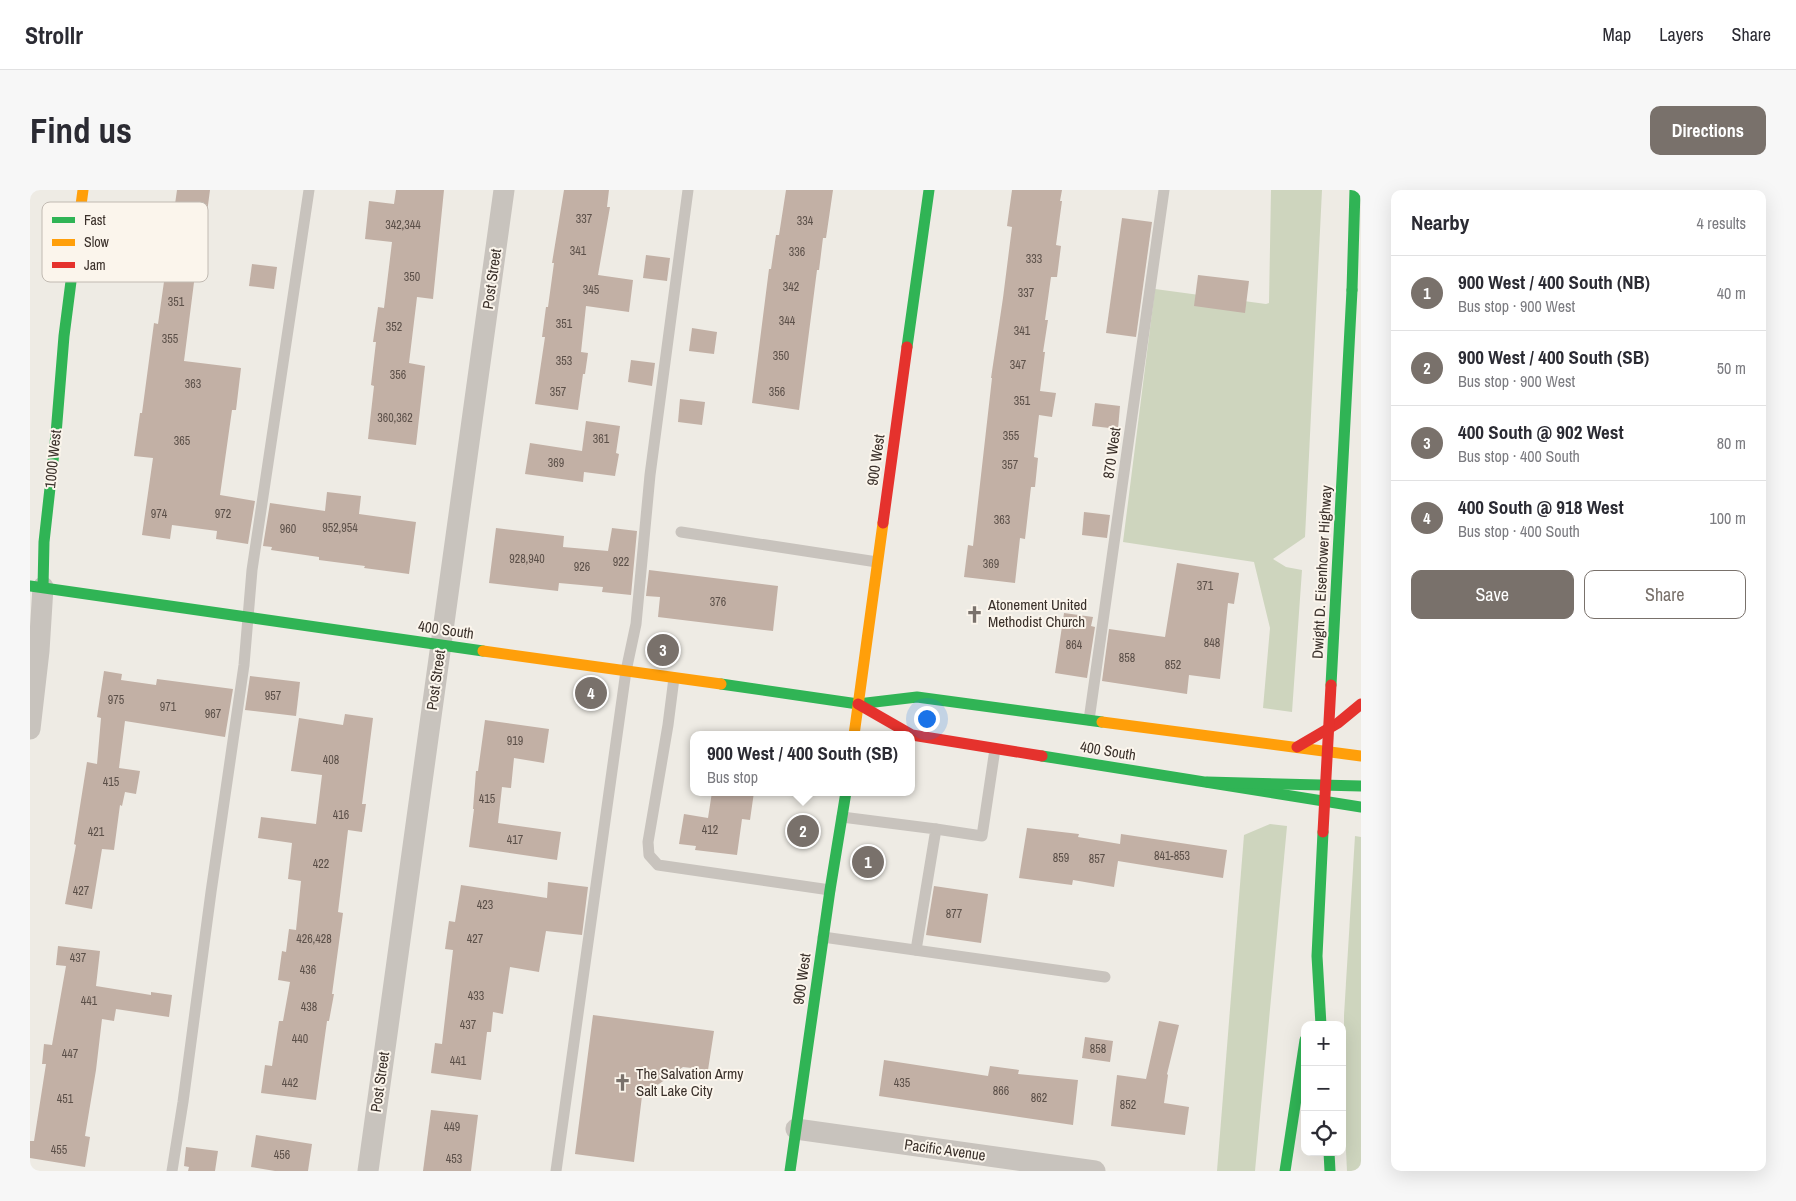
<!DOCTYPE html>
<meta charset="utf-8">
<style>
:root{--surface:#fff;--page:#f7f7f7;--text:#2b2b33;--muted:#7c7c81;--line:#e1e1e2;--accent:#79716b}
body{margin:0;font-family:"Archivo Narrow",sans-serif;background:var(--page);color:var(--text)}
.controls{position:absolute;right:15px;bottom:15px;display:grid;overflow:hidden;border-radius:10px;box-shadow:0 5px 20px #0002}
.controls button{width:45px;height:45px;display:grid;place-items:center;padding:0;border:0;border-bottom:1px solid var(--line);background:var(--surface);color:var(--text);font:25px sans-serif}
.you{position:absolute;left:896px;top:528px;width:18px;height:18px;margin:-12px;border:4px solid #fff;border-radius:50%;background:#1a73e8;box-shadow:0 0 0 8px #1a73e833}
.badge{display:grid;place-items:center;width:32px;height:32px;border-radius:50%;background:var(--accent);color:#fff;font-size:16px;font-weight:700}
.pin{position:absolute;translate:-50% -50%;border:2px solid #fff;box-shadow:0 1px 5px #0006}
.popup{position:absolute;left:660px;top:541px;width:225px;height:65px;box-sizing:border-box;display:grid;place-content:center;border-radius:10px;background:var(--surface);filter:drop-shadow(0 1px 4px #0005);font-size:16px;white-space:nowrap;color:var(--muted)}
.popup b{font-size:19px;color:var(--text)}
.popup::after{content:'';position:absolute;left:50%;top:100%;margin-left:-10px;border:10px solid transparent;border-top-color:var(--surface)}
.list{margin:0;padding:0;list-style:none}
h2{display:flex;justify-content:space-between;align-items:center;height:65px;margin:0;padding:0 20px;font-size:21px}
h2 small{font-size:16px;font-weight:400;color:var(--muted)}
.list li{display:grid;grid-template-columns:32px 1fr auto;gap:15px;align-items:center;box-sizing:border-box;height:75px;padding:0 20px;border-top:1px solid var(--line)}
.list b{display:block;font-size:19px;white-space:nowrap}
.list p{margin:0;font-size:16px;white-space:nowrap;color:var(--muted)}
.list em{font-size:16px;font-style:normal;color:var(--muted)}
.actions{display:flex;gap:10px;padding:15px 20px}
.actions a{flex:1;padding:11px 0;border:1px solid var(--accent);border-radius:10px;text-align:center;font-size:18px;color:var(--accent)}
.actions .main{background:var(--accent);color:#fff}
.icon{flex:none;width:28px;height:28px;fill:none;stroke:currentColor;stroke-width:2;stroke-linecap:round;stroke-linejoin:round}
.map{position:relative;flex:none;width:1331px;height:981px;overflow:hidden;border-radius:10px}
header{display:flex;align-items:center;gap:30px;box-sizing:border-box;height:70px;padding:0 25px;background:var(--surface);border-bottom:1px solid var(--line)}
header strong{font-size:24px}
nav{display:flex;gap:28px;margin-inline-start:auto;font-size:18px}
.intro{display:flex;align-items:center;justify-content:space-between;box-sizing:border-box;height:120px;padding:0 30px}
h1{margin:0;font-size:35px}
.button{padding:12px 22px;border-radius:10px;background:var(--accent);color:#fff;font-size:18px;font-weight:700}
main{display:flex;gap:30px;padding:0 30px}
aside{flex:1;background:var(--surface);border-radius:10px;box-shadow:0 5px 20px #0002}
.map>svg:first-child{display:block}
</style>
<header>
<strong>Strollr</strong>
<nav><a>Map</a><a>Layers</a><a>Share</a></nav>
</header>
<div class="intro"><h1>Find us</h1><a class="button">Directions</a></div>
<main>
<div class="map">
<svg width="1331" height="981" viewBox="0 0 1331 981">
<rect width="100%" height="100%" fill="#eeebe4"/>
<g fill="#ced5be">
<polygon points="1241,0 1292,0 1275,347 1243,369 1256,377 1272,380 1262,522 1233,518 1240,438 1224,372 1093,352 1125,99 1236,114 1239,113"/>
<polygon points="1240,634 1257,636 1225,981 1187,981 1214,645"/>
<polygon points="1325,646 1331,647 1331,981 1317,981 1314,922 1314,825"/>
</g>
<g fill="#c2b0a5">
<polygon points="147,0 180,0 173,53 169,53 154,171 211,178 206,220 202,220 190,305 225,311 218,354 186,349 187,341 142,335 140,349 112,345 123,268 104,266 110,223 112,223 124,133 128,134"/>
<polygon points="366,0 414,0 403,109 387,107 379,173 395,176 386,255 338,249 344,196 341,195 346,152 343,152 348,117 354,118 362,52 335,49 339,11 364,14"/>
<polygon points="534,0 579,0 577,17 580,17 568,85 603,90 599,122 556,116 551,162 558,163 555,184 553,184 548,220 505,214 515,147 512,147 516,117 518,117 524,73 522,73"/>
<polygon points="756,0 803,0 796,48 793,48 789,80 787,80 769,220 722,213 739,79 741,79 746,45 749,45"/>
<polygon points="982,0 1032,0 1030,11 1032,11 1026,55 1031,56 1027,87 1021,87 1015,130 1018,130 1013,162 1015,162 1010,201 1026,203 1022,227 1009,225 1004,267 1008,268 1005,297 1001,297 995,349 990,348 985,393 934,387 938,355 943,356 962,188 961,188 973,108 982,37 977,36"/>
<polygon points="1092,28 1122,32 1106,147 1076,143"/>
<polygon points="616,65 640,68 637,91 613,88"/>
<polygon points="222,74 247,77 244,99 219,96"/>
<polygon points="1168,85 1219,91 1215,123 1164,116"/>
<polygon points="662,138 687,142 684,164 659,161"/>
<polygon points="601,170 625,173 622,196 598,192"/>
<polygon points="650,209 675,212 672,235 648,232"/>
<polygon points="1065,213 1090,216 1088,239 1062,236"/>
<polygon points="556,231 590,236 586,263 589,264 585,286 554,282 553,292 495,284 500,253 552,261"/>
<polygon points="297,302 331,306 329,324 386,332 379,384 334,378 335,376 289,370 289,367 241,360 242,357 233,356 240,313 295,321"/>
<polygon points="1054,322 1080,325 1077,348 1052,345"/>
<polygon points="466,338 534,346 533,357 578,361 582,338 607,341 601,405 572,402 573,397 529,393 528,401 459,393"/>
<polygon points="1147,373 1209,383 1204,414 1198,413 1190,489 1159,485 1157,504 1072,491 1079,439 1135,447"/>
<polygon points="619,380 748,396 743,441 628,427 630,407 616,406"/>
<polygon points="1034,423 1063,427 1061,436 1065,437 1057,488 1025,483"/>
<polygon points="74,481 92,484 91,490 126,495 127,489 203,499 195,547 95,531 89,578 110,581 106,604 95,602 92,616 90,615 84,660 72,659 62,719 35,714 46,655 44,654 57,572 67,574 71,528 67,527"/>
<polygon points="220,486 270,492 266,526 215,520"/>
<polygon points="315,524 343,528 332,614 336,614 332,642 318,640 308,722 313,723 302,804 304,804 299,831 297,831 286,910 231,903 235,875 242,876 249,831 253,831 260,792 248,790 252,761 256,762 259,739 266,740 271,691 258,689 262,653 228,648 231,627 286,634 292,585 261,581 269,528 313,535"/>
<polygon points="455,530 519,539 514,573 484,568 481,598 472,597 468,633 531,642 527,670 439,657 444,619 443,619 446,581 448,581"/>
<polygon points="682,602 724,602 720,630 712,629 707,665 665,660 666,656 649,654 654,624 678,628"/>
<polygon points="997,638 1049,644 1048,647 1090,654 1091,644 1197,660 1193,688 1088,671 1084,697 1043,690 1042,695 989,688"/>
<polygon points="518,692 558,697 552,745 516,741 509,782 480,777 473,824 463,822 461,842 457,842 451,890 401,883 405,853 412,854 423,760 415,759 419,731 425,732 431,695 517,708"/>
<polygon points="904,696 958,704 951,753 896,745"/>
<polygon points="28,756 70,761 66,796 121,805 121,802 142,805 139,827 86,819 84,831 72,829 66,880 55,946 60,947 55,977 0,968 0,951 4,951 16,874 12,874 14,854 22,855 36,776 26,775"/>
<polygon points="563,825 684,841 678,880 653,877 612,906 604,972 545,964"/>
<polygon points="1129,831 1149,835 1137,884 1138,885 1134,913 1159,917 1155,945 1081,936 1087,885 1116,889"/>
<polygon points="1055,847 1083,851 1080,872 1052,868"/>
<polygon points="854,870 958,886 960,876 989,880 988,884 1048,890 1043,935 849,906"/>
<polygon points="401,920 448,925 441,981 393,981"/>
<polygon points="226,945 282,954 278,981 245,981 221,977"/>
<polygon points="156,957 188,961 185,981 158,981 159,977 154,976"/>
</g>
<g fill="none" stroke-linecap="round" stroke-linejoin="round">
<g stroke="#c8c3bd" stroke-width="11">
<polyline points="651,342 847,372"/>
<polyline points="644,488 638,535 618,652 619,665 628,675 800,700"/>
<polyline points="1059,530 1134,0"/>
<polyline points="812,627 906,639 886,760"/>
<polyline points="906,639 952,646 965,559"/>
<polyline points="793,747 1075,787"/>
<polyline points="142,981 153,912 181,702 214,475 222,380 279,0"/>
<polyline points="526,981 596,481 606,434 620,285 658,0"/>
</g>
<g stroke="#c8c3bd" stroke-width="21">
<polyline points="0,539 9,461 13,397"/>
<polyline points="766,939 1065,981"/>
<polyline points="338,981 474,0"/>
</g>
<g stroke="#30b455" stroke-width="11">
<polyline points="1322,100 1325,0"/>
<polyline points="877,157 899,0"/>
<polyline points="0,396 453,461"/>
<polyline points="13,397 14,352 26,244 34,146 44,68"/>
<polyline points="691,494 828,514 887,507 1072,532"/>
<polyline points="1012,566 1331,617"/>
<polyline points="1177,592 1331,596"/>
<polyline points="1291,835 1287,766 1293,642"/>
<polyline points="1299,962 1300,981"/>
<polyline points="760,981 800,700 816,602"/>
<polyline points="1255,981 1275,850"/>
</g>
<g stroke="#ff9f0a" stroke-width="11">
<polyline points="44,68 53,0"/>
<polyline points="453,461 691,494"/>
<polyline points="1072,532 1331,566"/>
<polyline points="824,545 853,333"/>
</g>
<g stroke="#e5322d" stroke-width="11">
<polyline points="853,333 877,157"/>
<polyline points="828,514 882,545 1012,566"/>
<polyline points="1267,557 1308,533 1331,514"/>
</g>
<polyline stroke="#30b455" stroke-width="11" points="1301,495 1322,100"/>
<polyline stroke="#e5322d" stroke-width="11" points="1293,642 1301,495"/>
</g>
<defs>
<symbol id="church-bare" viewBox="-9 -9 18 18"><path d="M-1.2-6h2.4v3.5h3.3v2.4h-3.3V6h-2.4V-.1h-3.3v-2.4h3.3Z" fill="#79716b" stroke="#fbf5ec" stroke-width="2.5" paint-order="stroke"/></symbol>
</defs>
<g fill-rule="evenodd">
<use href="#church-bare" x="932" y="412" width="25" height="25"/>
<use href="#church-bare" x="580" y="880" width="25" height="25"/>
</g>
<g text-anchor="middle" stroke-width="4" stroke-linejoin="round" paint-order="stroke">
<g font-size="12" fill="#5c5049">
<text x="554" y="33">337</text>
<text x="775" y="35">334</text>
<text x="373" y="39">342,344</text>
<text x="548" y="65">341</text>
<text x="767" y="66">336</text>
<text x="1004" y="73">333</text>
<text x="382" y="91">350</text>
<text x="761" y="101">342</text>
<text x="561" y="104">345</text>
<text x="996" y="107">337</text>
<text x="146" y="116">351</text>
<text x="757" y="135">344</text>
<text x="534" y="138">351</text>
<text x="364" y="141">352</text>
<text x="992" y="145">341</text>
<text x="140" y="153">355</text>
<text x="751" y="170">350</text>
<text x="534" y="175">353</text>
<text x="988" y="179">347</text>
<text x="368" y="189">356</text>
<text x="163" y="198">363</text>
<text x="528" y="206">357</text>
<text x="747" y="206">356</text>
<text x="992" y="215">351</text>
<text x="365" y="232">360,362</text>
<text x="981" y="250">355</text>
<text x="571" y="253">361</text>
<text x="152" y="255">365</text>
<text x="526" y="277">369</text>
<text x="980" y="279">357</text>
<text x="129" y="328">974</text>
<text x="193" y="328">972</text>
<text x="972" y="334">363</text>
<text x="310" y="342">952,954</text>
<text x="258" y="343">960</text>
<text x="497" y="373">928,940</text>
<text x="591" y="376">922</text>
<text x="961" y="378">369</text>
<text x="552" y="381">926</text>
<text x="1175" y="400">371</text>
<text x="688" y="416">376</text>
<text x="1182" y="457">848</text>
<text x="1044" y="459">864</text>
<text x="1097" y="472">858</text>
<text x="1143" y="479">852</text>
<text x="243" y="510">957</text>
<text x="86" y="514">975</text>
<text x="138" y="521">971</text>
<text x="183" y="528">967</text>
<text x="485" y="555">919</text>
<text x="301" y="574">408</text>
<text x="81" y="596">415</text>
<text x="457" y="613">415</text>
<text x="311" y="629">416</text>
<text x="680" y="644">412</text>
<text x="66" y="646">421</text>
<text x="485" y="654">417</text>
<text x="1142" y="670">841-853</text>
<text x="1031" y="672">859</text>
<text x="1067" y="673">857</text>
<text x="291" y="678">422</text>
<text x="51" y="705">427</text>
<text x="455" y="719">423</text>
<text x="924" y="728">877</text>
<text x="284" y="753">426,428</text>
<text x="445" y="753">427</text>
<text x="48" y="772">437</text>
<text x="278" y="784">436</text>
<text x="446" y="810">433</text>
<text x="59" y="815">441</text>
<text x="279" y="821">438</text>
<text x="438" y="839">437</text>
<text x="270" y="853">440</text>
<text x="1068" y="863">858</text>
<text x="40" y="868">447</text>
<text x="428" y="875">441</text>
<text x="260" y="897">442</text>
<text x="872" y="897">435</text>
<text x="971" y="905">866</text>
<text x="1009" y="912">862</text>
<text x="35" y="913">451</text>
<text x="1098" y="919">852</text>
<text x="422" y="941">449</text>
<text x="29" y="964">455</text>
<text x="252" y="969">456</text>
<text x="424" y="973">453</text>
</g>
<g font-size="15" fill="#3a302a" stroke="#fbf5ec">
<text transform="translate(462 89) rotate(-82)" y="5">Post Street</text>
<text transform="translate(1082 263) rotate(-82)" y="5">870 West</text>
<text transform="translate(23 269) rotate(-84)" y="5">1000 West</text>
<text transform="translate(846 270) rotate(-82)" y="5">900 West</text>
<text transform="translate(1292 382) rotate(-87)" y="5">Dwight D. Eisenhower Highway</text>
<text transform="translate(416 440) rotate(8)" y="5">400 South</text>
<text transform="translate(406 490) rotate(-82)" y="5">Post Street</text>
<text transform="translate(1078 561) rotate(9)" y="5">400 South</text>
<text transform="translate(772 789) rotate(-82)" y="5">900 West</text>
<text transform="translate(350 892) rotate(-82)" y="5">Post Street</text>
<text transform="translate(915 960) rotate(8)" y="5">Pacific Avenue</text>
</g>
<g font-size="15" fill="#3a302a" stroke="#fbf5ec" text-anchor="start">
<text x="958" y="420">Atonement United<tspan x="958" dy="17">Methodist Church</tspan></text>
<text x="606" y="889">The Salvation Army<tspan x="606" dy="17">Salt Lake City</tspan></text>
</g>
</g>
<rect x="12" y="12" width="166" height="80" rx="8" fill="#fbf5ec" stroke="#c1bab2" stroke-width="1"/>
<rect x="22" y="27" width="23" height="6" fill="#30b455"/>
<rect x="22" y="49" width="23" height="7" fill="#ff9f0a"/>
<rect x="22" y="72" width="23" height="6" fill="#e5322d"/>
<g font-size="14" fill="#3a302a">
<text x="54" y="35">Fast</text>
<text x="54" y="57">Slow</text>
<text x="54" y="80">Jam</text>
</g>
</svg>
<div class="controls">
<button>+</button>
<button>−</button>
<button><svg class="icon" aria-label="locate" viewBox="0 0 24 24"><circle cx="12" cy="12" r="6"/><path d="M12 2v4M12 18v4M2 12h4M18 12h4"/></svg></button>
</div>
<div class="you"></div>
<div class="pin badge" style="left:838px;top:672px">1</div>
<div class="pin badge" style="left:773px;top:641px">2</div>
<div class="popup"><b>900 West / 400 South (SB)</b>Bus stop</div>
<div class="pin badge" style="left:633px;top:460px">3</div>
<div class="pin badge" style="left:561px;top:503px">4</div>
</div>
<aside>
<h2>Nearby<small>4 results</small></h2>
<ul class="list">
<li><span class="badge">1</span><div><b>900 West / 400 South (NB)</b><p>Bus stop · 900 West</p></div><em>40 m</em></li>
<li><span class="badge">2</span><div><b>900 West / 400 South (SB)</b><p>Bus stop · 900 West</p></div><em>50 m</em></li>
<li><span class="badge">3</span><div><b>400 South @ 902 West</b><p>Bus stop · 400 South</p></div><em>80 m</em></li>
<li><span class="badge">4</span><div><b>400 South @ 918 West</b><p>Bus stop · 400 South</p></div><em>100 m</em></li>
</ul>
<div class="actions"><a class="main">Save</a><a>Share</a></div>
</aside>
</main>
